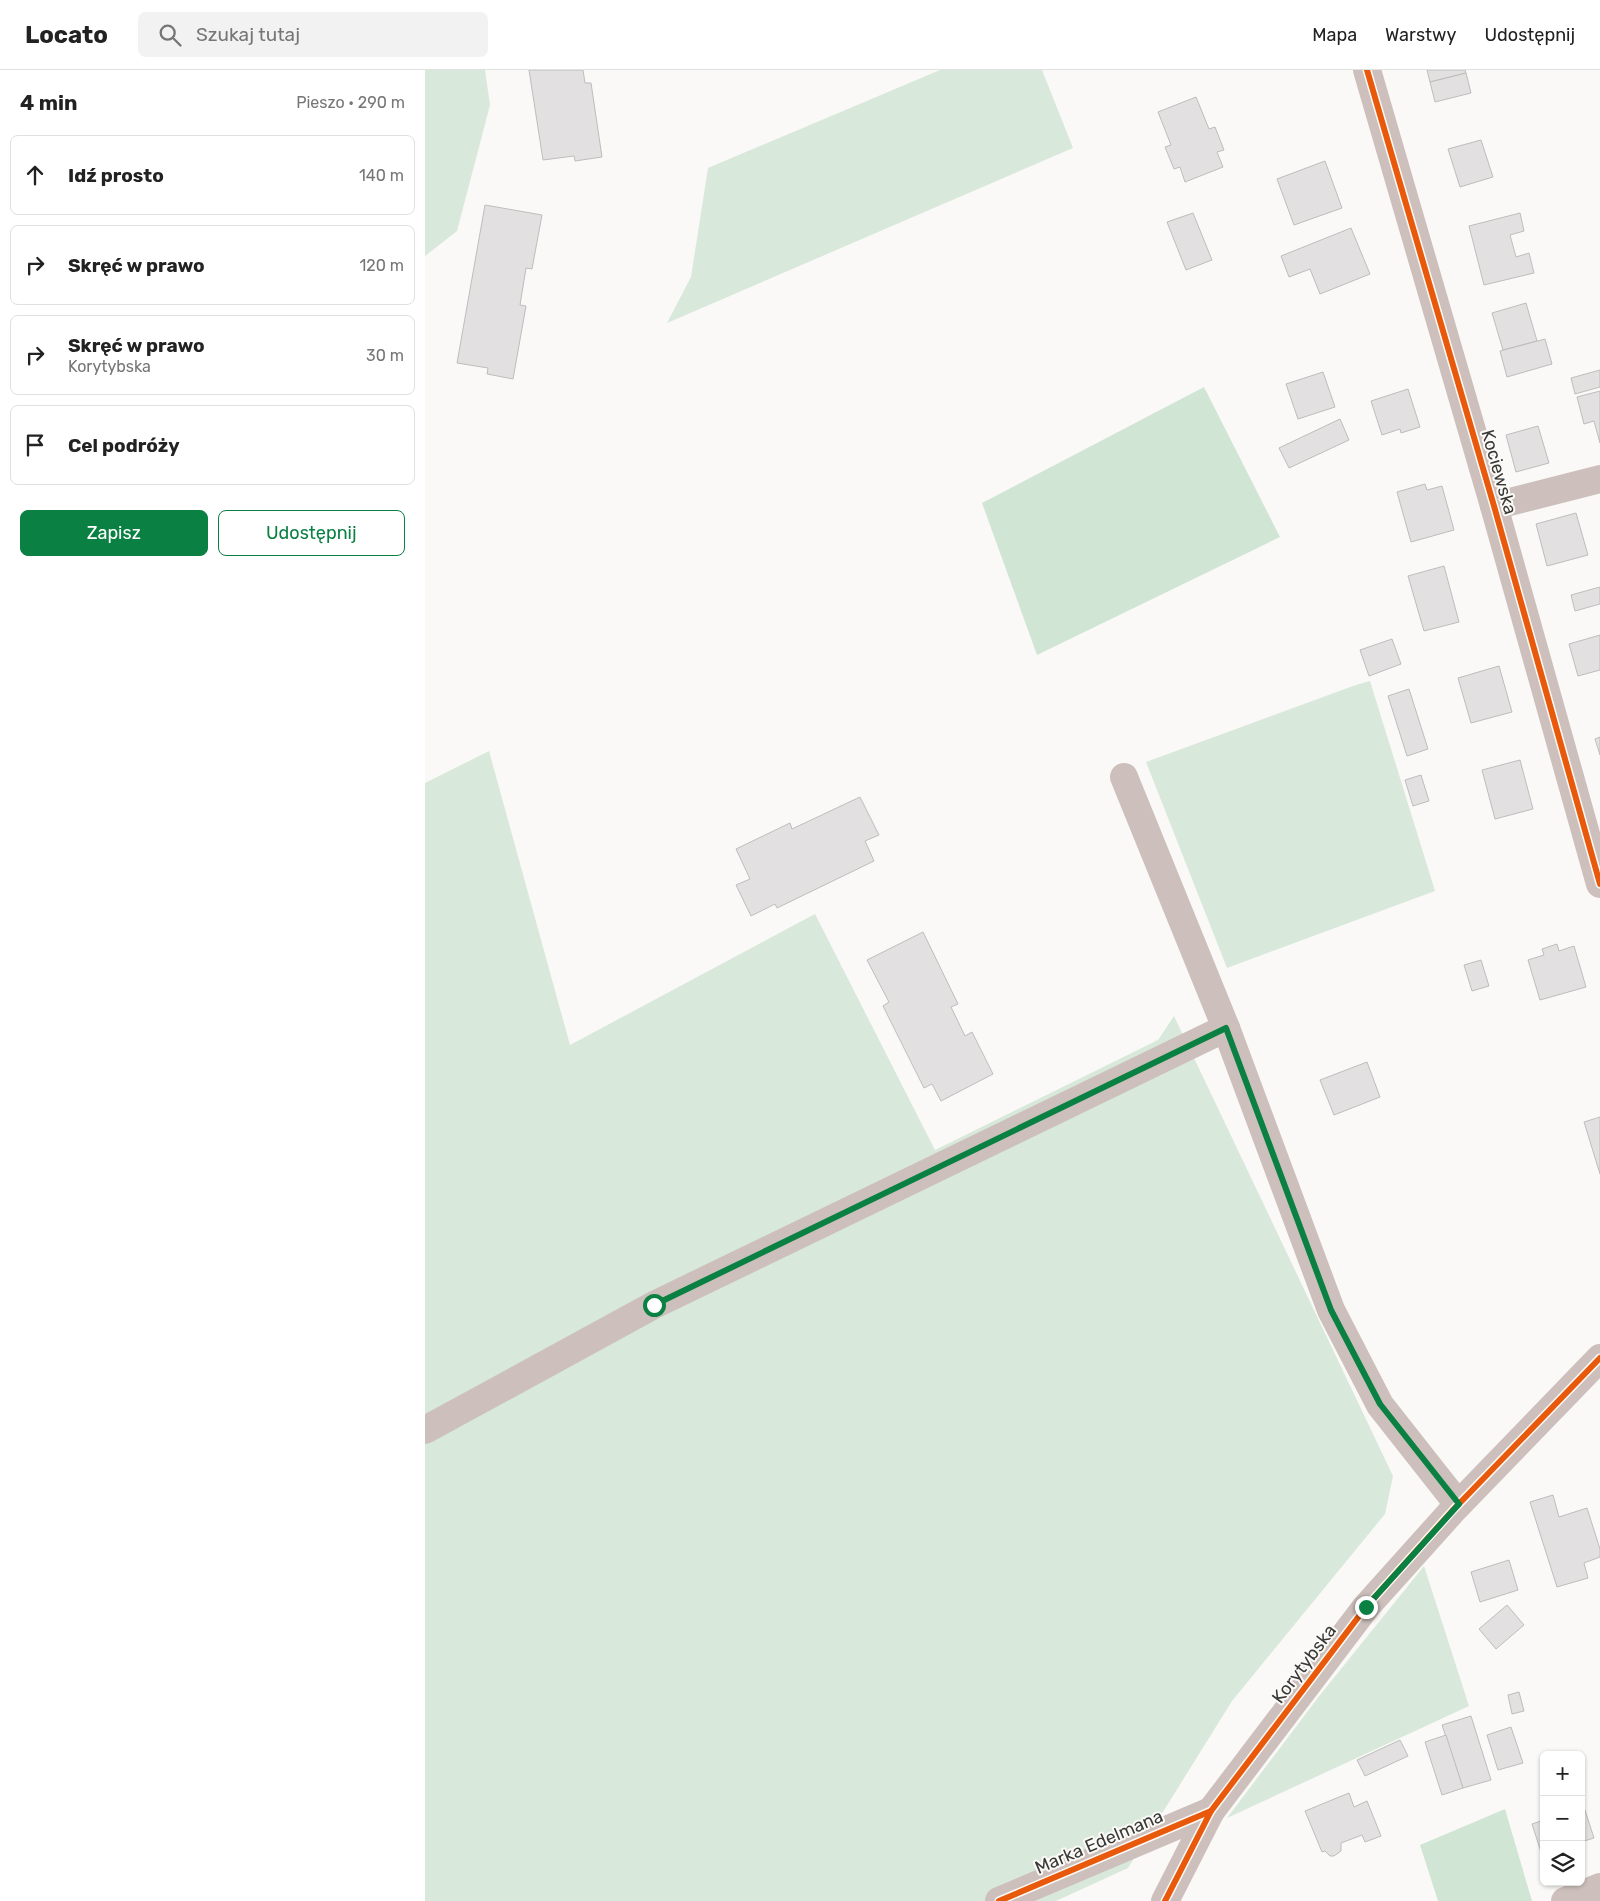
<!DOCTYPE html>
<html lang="pl">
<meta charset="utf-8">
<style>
:root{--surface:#fff;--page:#f2f2f2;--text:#222;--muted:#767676;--line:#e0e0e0;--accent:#0b8043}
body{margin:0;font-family:Rubik,sans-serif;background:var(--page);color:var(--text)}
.controls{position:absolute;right:15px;bottom:15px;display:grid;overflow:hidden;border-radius:8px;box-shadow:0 1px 4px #0004}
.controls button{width:45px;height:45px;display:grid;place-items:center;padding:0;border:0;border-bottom:1px solid var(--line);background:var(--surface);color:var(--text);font:25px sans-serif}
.stop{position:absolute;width:15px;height:15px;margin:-11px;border:4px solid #0b8043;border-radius:50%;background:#fff}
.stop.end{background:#0b8043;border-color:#fff;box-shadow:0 1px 5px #0008}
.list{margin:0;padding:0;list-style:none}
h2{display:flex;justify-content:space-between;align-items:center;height:65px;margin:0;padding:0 20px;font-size:21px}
h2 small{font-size:16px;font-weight:400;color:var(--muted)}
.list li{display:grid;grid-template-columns:32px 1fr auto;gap:15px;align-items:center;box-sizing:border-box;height:80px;margin:0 10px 10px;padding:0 10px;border:1px solid var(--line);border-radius:8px}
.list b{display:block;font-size:19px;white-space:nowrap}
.list p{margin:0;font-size:16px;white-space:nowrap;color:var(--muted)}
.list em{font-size:16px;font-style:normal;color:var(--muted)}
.actions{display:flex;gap:10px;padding:15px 20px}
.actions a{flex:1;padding:11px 0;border:1px solid var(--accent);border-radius:8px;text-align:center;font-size:18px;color:var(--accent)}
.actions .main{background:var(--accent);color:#fff}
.icon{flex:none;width:28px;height:28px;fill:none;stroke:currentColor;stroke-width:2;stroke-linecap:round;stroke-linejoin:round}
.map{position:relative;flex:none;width:1175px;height:1831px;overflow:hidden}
header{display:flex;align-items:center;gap:30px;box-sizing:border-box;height:70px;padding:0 25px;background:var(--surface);border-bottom:1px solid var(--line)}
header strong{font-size:24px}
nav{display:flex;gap:28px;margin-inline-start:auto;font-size:18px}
.search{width:350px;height:45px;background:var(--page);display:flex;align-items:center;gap:12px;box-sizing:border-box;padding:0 18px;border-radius:8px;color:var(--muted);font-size:19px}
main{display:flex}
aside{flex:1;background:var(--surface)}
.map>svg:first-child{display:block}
</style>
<header>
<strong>Locato</strong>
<div class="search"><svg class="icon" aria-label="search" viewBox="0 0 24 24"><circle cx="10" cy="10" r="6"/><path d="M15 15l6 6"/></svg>Szukaj tutaj</div>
<nav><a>Mapa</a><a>Warstwy</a><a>Udostępnij</a></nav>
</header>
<main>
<aside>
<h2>4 min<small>Pieszo · 290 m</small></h2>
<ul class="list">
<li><svg class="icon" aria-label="ahead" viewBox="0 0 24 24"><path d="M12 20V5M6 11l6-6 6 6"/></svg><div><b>Idź prosto</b></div><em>140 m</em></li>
<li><svg class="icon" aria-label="right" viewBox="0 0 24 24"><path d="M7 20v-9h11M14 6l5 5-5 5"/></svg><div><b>Skręć w prawo</b></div><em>120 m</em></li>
<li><svg class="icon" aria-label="right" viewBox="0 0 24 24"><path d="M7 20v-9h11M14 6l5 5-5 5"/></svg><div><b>Skręć w prawo</b><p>Korytybska</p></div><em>30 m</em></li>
<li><svg class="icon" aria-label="arrive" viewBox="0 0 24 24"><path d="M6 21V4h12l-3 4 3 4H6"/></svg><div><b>Cel podróży</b></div></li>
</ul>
<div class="actions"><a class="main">Zapisz</a><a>Udostępnij</a></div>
</aside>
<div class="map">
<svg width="1175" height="1831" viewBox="0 0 1175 1831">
<rect width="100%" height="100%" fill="#faf9f7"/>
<g fill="#d8e8da">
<polygon points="0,0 60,0 65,35 32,161 0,186"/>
<polygon points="515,0 617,0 648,78 242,253 266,207 283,98"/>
<polygon points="945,611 1010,821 802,898 721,692 928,616"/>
<polygon points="64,681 145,975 390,844 510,1080 733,970 749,946 968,1406 960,1444 807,1631 703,1798 631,1831 0,1831 0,713"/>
<polygon points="999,1496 1044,1636 802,1748 895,1625"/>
</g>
<g fill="#d1e5d5">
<polygon points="779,317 855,467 612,585 557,433"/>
<polygon points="1080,1739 1107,1831 1013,1831 995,1775"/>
</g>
<g fill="#e2e0e0" stroke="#bebdbc">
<polygon points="104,0 158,0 160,13 166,13 177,87 150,91 149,86 118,90"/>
<polygon points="1002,0 1040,0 1041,3 1005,12"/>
<polygon points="1041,3 1046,23 1010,32 1005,12"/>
<polygon points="771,27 784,59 790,57 799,80 792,82 798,97 760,112 755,97 749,99 740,77 746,75 733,42"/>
<polygon points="1056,70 1068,107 1035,117 1023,79"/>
<polygon points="900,91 917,138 869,155 852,109"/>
<polygon points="60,135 117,145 107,199 101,198 95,235 101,236 88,309 62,304 63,298 32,293"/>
<polygon points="768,143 787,190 761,200 742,152"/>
<polygon points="1095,143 1099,161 1085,165 1091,187 1104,183 1109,203 1059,215 1044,156"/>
<polygon points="926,158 945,204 895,224 885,199 864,207 856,186"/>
<polygon points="1101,233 1112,271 1078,280 1067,243"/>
<polygon points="1120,269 1127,294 1082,307 1075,281"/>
<polygon points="1175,300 1175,317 1150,324 1146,308"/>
<polygon points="898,302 910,337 873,349 861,314"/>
<polygon points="983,319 995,357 976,363 975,359 957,365 946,331"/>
<polygon points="1175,321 1175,373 1169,351 1159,354 1152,327"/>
<polygon points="915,349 924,370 864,398 854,378"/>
<polygon points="1113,356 1124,393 1091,402 1081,365"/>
<polygon points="1000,414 1002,420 1017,416 1029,460 986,472 972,422"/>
<polygon points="1151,443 1163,485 1122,496 1111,454"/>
<polygon points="1019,496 1034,552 999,561 983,506"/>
<polygon points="1175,517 1175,534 1150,541 1146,525"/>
<polygon points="1175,565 1175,600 1153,606 1144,574"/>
<polygon points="967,569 976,594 944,606 935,580"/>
<polygon points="1074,596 1087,642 1046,653 1033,608"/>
<polygon points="984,619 1003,679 982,686 963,626"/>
<polygon points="1175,667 1175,685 1170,669"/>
<polygon points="1095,690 1108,739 1070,749 1057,700"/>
<polygon points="996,705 1004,731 988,736 980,710"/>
<polygon points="435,727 454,765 440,771 449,791 352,838 350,834 326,846 311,815 325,809 311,779 365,753 367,759"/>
<polygon points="498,862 533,934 526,937 540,966 547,962 568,1004 516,1031 507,1014 499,1018 458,936 464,932 442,890"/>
<polygon points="1132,874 1134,881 1149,876 1161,917 1115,930 1103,890 1119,885 1117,879"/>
<polygon points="1056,890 1064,916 1047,921 1039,895"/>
<polygon points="942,992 955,1027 909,1045 895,1010"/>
<polygon points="1175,1047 1175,1104 1159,1052"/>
<polygon points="1128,1425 1134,1447 1162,1438 1175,1479 1175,1487 1159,1493 1163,1508 1132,1517 1105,1432"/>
<polygon points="1084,1490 1093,1520 1055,1532 1046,1502"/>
<polygon points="1082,1535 1099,1555 1071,1579 1054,1559"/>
<polygon points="1094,1622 1099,1641 1087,1644 1083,1625"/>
<polygon points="1046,1646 1066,1710 1038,1718 1017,1655"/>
<polygon points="1086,1657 1098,1693 1073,1700 1062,1665"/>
<polygon points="1021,1665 1038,1718 1017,1725 1000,1672"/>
<polygon points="975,1670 983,1686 940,1706 932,1690"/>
<polygon points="924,1723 929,1737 942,1731 956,1766 940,1772 937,1765 916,1773 916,1781 909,1786 905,1786 900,1781 897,1782 880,1741"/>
<polygon points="1156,1728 1169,1768 1156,1772"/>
<polygon points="1119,1750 1119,1785 1117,1785 1107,1754"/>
</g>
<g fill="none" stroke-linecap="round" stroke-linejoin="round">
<g stroke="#cdc0bc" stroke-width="28">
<polyline points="942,0 1069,436 1175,814"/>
<polyline points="1069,436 1175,409"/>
<polyline points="699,707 801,958 906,1240 955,1335 1033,1434"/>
<polyline points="0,1360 229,1235 801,958"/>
<polyline points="574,1831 786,1741"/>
<polyline points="740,1831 786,1741 941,1537 1029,1439 1175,1288"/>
<polyline points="1140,1831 1175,1817"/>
</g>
<defs>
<g id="cycleway">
<polyline points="942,0 1069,436 1175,814"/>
<polyline points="574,1831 786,1741"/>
<polyline points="740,1831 786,1741 941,1537 1029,1439 1175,1288"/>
</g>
</defs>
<use href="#cycleway" stroke="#fbfaf6" stroke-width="9"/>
<use href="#cycleway" stroke="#e8590c" stroke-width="6"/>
</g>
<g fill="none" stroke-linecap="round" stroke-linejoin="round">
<polyline stroke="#0b8043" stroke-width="6" points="229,1235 801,958 906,1240 955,1334 1034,1434 941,1537"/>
</g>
<g text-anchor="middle" stroke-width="4" stroke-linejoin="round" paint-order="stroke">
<g font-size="18" fill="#393938" stroke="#fbfaf6">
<text transform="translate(1074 402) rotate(74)" y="6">Kociewska</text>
<text transform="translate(879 1594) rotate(-53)" y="6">Korytybska</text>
<text transform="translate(674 1772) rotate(-23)" y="6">Marka Edelmana</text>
</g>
</g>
</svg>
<div class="controls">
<button>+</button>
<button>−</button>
<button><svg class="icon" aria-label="layers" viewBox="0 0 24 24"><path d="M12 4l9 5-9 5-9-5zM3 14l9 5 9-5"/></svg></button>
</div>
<div class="stop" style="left:229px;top:1235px"></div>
<div class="stop end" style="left:941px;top:1537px"></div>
</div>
</main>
